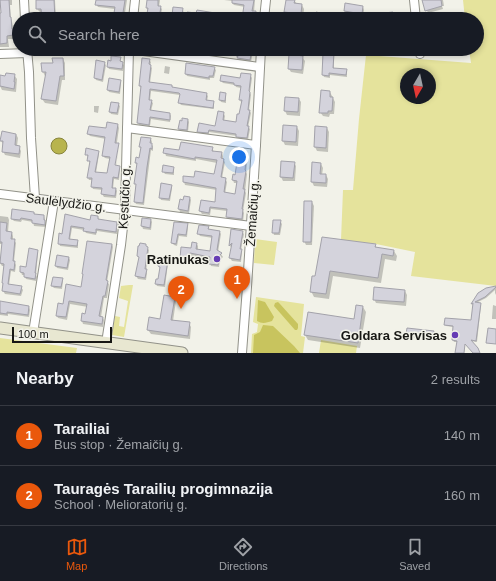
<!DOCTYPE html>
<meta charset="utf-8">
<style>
:root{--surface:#171b24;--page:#242831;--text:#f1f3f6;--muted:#9ea1a6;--line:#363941;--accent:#ea580c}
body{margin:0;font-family:Helvetica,sans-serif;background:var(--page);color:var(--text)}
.compass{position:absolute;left:400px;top:68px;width:36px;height:36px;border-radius:50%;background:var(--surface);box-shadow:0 2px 6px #0003;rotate:189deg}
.scale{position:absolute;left:12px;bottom:10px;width:100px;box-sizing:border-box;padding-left:4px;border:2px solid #171714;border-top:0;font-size:11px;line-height:14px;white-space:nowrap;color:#171714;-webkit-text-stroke:3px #f2f2e9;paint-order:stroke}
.you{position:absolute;left:239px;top:157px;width:14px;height:14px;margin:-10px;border:3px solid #fff;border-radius:50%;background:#1a73e8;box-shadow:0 0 0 6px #1a73e833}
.badge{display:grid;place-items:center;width:26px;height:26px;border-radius:50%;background:var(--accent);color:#fff;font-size:13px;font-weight:700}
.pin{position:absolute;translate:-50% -33px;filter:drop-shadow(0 1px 2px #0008)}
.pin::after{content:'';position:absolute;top:21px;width:14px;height:12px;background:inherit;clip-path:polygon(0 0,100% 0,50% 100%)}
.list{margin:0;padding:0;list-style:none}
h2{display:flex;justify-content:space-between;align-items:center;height:52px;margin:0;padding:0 16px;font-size:17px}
h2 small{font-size:13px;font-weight:400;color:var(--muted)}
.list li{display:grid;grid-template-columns:26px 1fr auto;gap:12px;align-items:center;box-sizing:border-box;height:60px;padding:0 16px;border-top:1px solid var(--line)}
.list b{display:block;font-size:15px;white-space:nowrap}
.list p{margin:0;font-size:13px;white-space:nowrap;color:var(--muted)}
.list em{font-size:13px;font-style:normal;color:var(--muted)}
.icon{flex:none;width:22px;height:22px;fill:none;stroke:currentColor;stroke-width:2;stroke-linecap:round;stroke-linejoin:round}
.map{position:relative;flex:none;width:496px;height:353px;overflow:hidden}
.search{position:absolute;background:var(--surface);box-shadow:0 2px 6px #0003;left:12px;right:12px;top:12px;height:44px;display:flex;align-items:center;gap:10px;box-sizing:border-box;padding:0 14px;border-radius:22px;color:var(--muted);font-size:15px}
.sheet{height:172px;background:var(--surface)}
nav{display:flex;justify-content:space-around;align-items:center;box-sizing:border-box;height:56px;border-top:1px solid var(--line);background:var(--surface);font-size:11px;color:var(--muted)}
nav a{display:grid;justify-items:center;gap:2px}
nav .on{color:var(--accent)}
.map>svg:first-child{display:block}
</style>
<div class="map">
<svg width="496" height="353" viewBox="0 0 496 353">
<rect width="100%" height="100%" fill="#f2f2e9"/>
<g fill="#e5e39c" fill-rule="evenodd">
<path d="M463 0H496V286L411 276 415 252 376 244 341 240 343 190H353L359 119 366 55 471 63 469 49H477V19H465ZM406 74H430V98H406Z"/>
<polygon points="255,239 277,242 274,265 254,263"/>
<polygon points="129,285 133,285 124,337 112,335 115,316 120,317 119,326 124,327 128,301 119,298 121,286"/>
<polygon points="256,297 304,304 301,336 305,337 303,353 251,353 252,334 257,332 258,324 253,322"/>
<polygon points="0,338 77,348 76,353 0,353"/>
<polygon points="321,340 357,346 356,353 319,353"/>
</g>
<g fill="#c8c45e">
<path d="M258 300 265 302 274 317 272 321C266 323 262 324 257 321Z"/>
<polygon points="278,302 280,304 298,324 298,328 297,330 295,330 274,306 275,303"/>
<polygon points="263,325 273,326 294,346 300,353 253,353 254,335 260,332"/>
</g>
<circle fill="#b8b44e" stroke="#88853d" cx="59" cy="146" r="8"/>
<g fill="#0003">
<polygon points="0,0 12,0 12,5 10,5 11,19 12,21 13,30 14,33 15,39 8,39 9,47 0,47 0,14 2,14 2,6 0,6"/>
<polygon points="37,0 55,0 56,19 43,19 43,12 40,12 37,9"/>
<polygon points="97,0 127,0 124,19 114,19 115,9 98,7 96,4"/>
<polygon points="148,0 160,0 159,7 160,7 162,9 160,19 147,19 148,10 147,8"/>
<polygon points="224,0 255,0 254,12 255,12 256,15 256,19 243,19 245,7 234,5 232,3 233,1"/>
<polygon points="287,0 294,0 297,4 302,5 304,9 303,18 287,15 285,12"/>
<polygon points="423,0 443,0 444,6 442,6 443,9 428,13"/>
<polygon points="363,7 364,10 363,16 346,13 345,11"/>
<polygon points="174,8 182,9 184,13 197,14 228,16 232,15 233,17 233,19 172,19"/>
<polygon points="40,49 53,49 54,54 43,55"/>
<polygon points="186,49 195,49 195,52 187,51"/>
<polygon points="206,49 231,49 231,53 217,51 216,55 207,54 205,51"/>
<polygon points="241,49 252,49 253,52 251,62 240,61 237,56 238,50"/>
<polygon points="432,49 449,49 449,50 433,52"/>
<polygon points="324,54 333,55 334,57 334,69 346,70 347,72 347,77 330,75 330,78 324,77 323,75"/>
<polygon points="302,57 305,61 303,74 291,72 289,69"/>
<polygon points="120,58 121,62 124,65 123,71 109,69 108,67 112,62"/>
<polygon points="63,59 65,63 65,80 62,80 58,105 45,103 42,99 46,76 45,76 43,72 42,64 54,64"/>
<polygon points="149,60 151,62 150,66 152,68 150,83 172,86 173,88 206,94 208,96 207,101 213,102 214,104 214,109 181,105 179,102 180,95 151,91 150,101 151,101 153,103 151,111 170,114 171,116 170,122 151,119 150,126 139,125 138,123 141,88 140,86"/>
<polygon points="104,63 106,65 103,82 96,80 95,78"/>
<polygon points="165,66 170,67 169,74 164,73"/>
<polygon points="214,68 216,70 214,78 210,78 210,80 187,76 186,74"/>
<polygon points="14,75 17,79 16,92 2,90 0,86 0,76 6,77"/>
<polygon points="250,75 252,78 250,92 251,95 249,110 251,113 248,127 250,129 248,140 238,139 237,136 209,132 209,135 200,134 198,132 216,127 223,113 225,116 224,122 237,123 240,115 242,102 241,102 240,100 241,88 236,87 235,85 223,83 221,81 241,79"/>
<polygon points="120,81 121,84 120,94 109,92 108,90"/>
<polygon points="330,92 335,102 334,114 330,114 329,117 323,116 320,112"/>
<polygon points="225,94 226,96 226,103 221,102 220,100"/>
<polygon points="299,99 301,102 300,116 287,115 285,111"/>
<polygon points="118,104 120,106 118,115 111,114 110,112"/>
<polygon points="94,106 99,106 98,113 94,112"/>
<polygon points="188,120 189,122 188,132 181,131 179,129"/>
<polygon points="118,125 119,128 113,170 115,170 119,146 116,166 119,167 120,169 119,180 114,179 113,189 116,189 117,191 116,198 104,197 102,194 103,190 93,189 92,187 92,180 89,180 88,178 90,163 88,160 88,157 86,154 98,151 99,154 96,173 108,174 110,159 105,158 103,156 106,139 90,136 88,134 107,129"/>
<polygon points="297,127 299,131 298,146 285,145 283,141"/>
<polygon points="327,128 329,132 328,152 317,151 315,147"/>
<polygon points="16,134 18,138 17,146 19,147 21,151 20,158 5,155 3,151 4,145 1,141"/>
<polygon points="150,139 152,141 151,144 153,146 153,151 151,150 144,205 136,204 135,202 137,186 135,183 137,165 136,163 140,159 141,148 140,147"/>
<polygon points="212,148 214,152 222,153 223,156 223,160 225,162 222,178 225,179 227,182 225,194 236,195 237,183 234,183 233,180 236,176 238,164 237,162 246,153 248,156 246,172 247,174 245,191 246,193 243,211 244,213 243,222 228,219 227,216 227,211 211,209 210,215 202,214 200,211 202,201 215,203 217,190 185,185 184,182 195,179 215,175 217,163 196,159 196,161 166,156 165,153"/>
<polygon points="294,163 296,166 295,181 283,181 281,177"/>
<polygon points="313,163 321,164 323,168 322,175 326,175 328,179 327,187 314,186 312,182"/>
<polygon points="173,168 174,170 174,175 165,174 163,171"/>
<polygon points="171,185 172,188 170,201 161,200 160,197"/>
<polygon points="190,198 191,200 189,213 180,212 179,209 184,201"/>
<polygon points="312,202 314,206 312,245 306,245 304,241"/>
<polygon points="34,212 35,215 44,216 46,224 46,227 34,226 33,222 22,220 21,222 14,221 12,219"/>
<polygon points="0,216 8,217 9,220 8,232 12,233 13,236 13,240 14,240 16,243 14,261 16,265 15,272 11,271 9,285 21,287 23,290 21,296 5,294 3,291 4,285 3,283 5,266 2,266 0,263 3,244 0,244"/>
<polygon points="66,216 91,221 98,217 99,220 117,223 118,225 117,234 97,231 96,235 86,233 84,230 72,228 70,240 77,241 78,243 78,248 60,246 59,243 63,235"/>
<polygon points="143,219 151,220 152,222 151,230 143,229 142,226"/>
<polygon points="280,221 282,224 280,235 274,235 273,232"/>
<polygon points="175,223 187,224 188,227 187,237 179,236 177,246 174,245 172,243"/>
<polygon points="208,227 210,230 219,231 221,234 218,252 221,254 223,257 220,260 219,267 211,266 210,263 210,259 191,256 190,262 183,261 181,258 191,249 196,243 198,246 198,250 211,252 213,238 200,236 198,233"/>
<polygon points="232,230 242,232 244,234 241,250 242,252 241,262 232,261 230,258 232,246 231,247 230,246"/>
<polygon points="112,244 113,247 107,282 109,284 107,298 104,298 101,317 103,318 104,320 103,327 83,324 82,321 86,315 88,307 70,304 67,320 58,318 57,316 64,305 82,288"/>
<polygon points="375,245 377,248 394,251 397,256 396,261 385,259 381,283 333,276 329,299 314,297 311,291 313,277"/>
<polygon points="147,248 149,250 146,271 147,273 146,280 138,279 136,276 140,259 138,256"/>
<polygon points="37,251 38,253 36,275 37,277 36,281 26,279 25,277 25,275 22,275 21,272 21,267 27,268"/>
<polygon points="69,258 70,260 68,270 57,268 56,266"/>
<polygon points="167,261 168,263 165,287 157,286 156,284 159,280 160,269 159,266"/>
<polygon points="62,279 63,281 62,289 54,288 52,286"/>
<polygon points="496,287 496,295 495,293 495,290 486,298 476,303 480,304 481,305 477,342 470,341 479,353 474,353 465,343 464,353 456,353 458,342 454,342 453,340 454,327 446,326 445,325 472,322 474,304 472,305 472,304 483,290"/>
<polygon points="405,291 407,295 406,306 376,303 374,299"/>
<polygon points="174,297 176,301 173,321 189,323 191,327 190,339 151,334 148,330 161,320"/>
<polygon points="0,302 29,307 30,310 29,317 8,314 8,316 0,315"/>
<polygon points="493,305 496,306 496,319 492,319 492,317"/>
<polygon points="363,307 366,312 360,348 308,340 305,335 355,320"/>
<polygon points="433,332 434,334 434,340 409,337 407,334"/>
</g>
<g fill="#d4d3dc" stroke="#a3a2aa">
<polygon points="0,0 9,0 10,17 11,17 12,29 13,29 13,35 7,36 7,43 0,44 0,13 1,13"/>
<polygon points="36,0 54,0 55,19 42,19 41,9 36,9"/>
<polygon points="96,0 125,0 122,19 113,19 115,7 95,5"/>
<polygon points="147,0 158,0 158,6 161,6 159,19 146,19 148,8 146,8"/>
<polygon points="232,0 254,0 252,11 256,11 255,19 242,19 244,5 232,3"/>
<polygon points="286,0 295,0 294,3 302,4 301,14 284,12"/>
<polygon points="422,0 441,0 442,6 425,11"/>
<polygon points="345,3 363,6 362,14 344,11"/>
<polygon points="173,7 183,8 182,16 172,15"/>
<polygon points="197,10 227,15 227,13 233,14 232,15 234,16 234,19 186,19 187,12 196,13"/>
<polygon points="316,12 325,14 324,19 315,19"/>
<polygon points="393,12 393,19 376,19 375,14"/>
<polygon points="237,49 252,49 250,60 237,58 238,56 236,56"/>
<polygon points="323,53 334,54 333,68 347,69 346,75 329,73 329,76 322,75"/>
<polygon points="289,54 303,56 302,70 288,69"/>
<polygon points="111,56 121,57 120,61 123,62 122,69 107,67 108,60 111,61"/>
<polygon points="52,58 63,58 64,76 60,76 56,101 41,99 46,72 42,72 41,63 53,63"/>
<polygon points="142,58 150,59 149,64 151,65 149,82 172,85 172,87 207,93 206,100 214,101 213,108 178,103 180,94 179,93 150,89 149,100 152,100 150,110 170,113 170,120 150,117 149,125 137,123 141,86 139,86"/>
<polygon points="96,60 105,62 102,80 94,78"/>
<polygon points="186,63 215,67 213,76 209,76 209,78 185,74"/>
<polygon points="6,73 15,74 14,82 15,82 14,89 0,86 0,75 5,76"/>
<polygon points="241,73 251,74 249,91 250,92 248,110 250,110 247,126 249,126 247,138 236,137 236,134 209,130 208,133 197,132 199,123 215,126 218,111 224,112 223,120 236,122 237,114 239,114 242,100 239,100 241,86 234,85 234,83 220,81 221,75 240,78"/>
<polygon points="109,78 121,80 119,92 107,90"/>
<polygon points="321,90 330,91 330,97 333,97 332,111 328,111 328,113 319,113"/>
<polygon points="220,92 226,93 225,101 219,100"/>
<polygon points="285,97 299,98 298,112 284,111"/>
<polygon points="111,102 119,103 117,113 109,112"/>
<polygon points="182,118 188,119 187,130 178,129 180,120 182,121"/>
<polygon points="107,122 118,124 115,143 119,143 115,165 120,166 118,178 113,177 112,188 116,188 115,196 101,194 102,188 91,187 92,178 87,178 90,161 87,161 88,155 85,155 86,148 99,151 95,172 107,173 110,157 102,156 105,137 87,134 89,126 106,128"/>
<polygon points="283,125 297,126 296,142 282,141"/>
<polygon points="315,126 327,127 326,148 314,147"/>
<polygon points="2,131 16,134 15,145 20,146 19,154 2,152 3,141 0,141"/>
<polygon points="141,137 151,138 150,143 152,143 152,149 150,148 147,167 143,203 134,202 136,184 134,184 137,163 135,163 136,157 139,158 141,147 139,147"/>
<polygon points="181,142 213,147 212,151 222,152 221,158 224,159 221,177 226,178 224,192 235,194 237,181 232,180 233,174 235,175 237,162 236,162 237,151 247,152 245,170 246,171 243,189 245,189 242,209 243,209 242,219 226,217 227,209 210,207 209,213 199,211 201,200 215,202 216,188 183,182 183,176 194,177 195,171 214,174 217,160 195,157 195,159 163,153 164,148 179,150"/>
<polygon points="281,161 295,162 293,178 280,177"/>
<polygon points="312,162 321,163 320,174 326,174 326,183 311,182"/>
<polygon points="163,165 174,167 173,173 162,172"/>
<polygon points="161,183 172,185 169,199 159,198"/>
<polygon points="184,196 190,197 188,211 178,209 180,199 183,200"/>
<polygon points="304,201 312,201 311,242 303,242"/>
<polygon points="12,209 34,212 34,214 44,215 44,220 45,220 45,225 32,223 32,220 21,218 20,220 11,219"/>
<polygon points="65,214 90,220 91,215 98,216 98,219 117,222 116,232 96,229 96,233 83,231 84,228 71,226 69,239 78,240 77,246 58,244 59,233 62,234"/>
<polygon points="142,218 151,219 150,228 141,226"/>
<polygon points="273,220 281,220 279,233 272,233"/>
<polygon points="0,222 7,223 6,231 12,232 11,239 15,239 13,261 15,261 14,270 10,269 8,284 22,286 20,294 2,291 3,283 2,283 4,264 0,263 2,242 0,242"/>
<polygon points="174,222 188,223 186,235 178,234 176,244 171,243"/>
<polygon points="199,225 209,226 208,229 220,231 217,250 222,253 219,256 218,265 209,264 210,257 190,253 189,260 180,258 181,247 191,248 192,242 197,243 196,249 210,251 212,236 197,234"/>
<polygon points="231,229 243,231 240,249 242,249 240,260 229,258 232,243 229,246"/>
<polygon points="322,237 376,244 375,247 394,250 393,256 382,254 378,278 330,271 326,294 310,292 312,276 315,276"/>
<polygon points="87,241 112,244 106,280 108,281 105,296 103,296 99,316 103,317 102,324 81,321 82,313 85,314 87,304 69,301 66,317 56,316 58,303 63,304 66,284 81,287 83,274 82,274"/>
<polygon points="140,243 146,244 146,246 148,247 145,269 147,269 145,278 135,276 139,257 137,256 138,246 139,246"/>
<polygon points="29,248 38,250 35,273 36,273 35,279 24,277 24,273 20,272 20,266 26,267"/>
<polygon points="57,255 69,257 67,268 55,266"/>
<polygon points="158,259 168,260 164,285 155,284 156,279 158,279 160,267 158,266"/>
<polygon points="53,277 63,278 61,287 51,286"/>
<polygon points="496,286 496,287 485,297 475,302 481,303 476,341 471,340 478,348 480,353 473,353 465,344 464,353 455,353 457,341 452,340 453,326 444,325 445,318 471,320 473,303 471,304 478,293 486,288"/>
<polygon points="374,287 405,290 404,302 373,300"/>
<polygon points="164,295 175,297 171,320 190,322 188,336 147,330 149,317 160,319"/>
<polygon points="0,301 29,306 28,315 7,312 7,314 0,313"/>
<polygon points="356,305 363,306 358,343 304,335 308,312 354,319"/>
<polygon points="407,328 434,331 433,338 406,334"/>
<polygon points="488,328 496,329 496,344 486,343"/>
</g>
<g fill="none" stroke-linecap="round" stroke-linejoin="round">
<defs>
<g id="street">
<polyline points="24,0 25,19"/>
<polyline points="414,0 416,19"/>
<polyline points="133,19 135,0"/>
<polyline points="264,19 266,0"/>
<polyline points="27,49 29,72 31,138 35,198"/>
<polyline points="129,49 259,67"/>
<polyline points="420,49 420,54"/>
<polyline points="0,54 27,53"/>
<polyline points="127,128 256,145"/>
<polyline points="0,194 251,226"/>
<polyline points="33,333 54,201"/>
<polyline points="106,343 121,245 125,209 129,49"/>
<polyline points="242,353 247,287 256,145 261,49"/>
</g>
<polyline id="secondary" points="0,328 182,353"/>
</defs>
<use href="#street" stroke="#929289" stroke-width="10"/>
<use href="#secondary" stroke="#929289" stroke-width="13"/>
<use href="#street" stroke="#fff" stroke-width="8"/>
<use href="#secondary" stroke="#e8e7d1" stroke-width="11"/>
</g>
<g fill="#663cb4" stroke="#f2f2e9" stroke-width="1.5">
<circle cx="217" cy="259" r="4"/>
<circle cx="455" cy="335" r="4"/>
</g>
<g text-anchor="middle" stroke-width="3" stroke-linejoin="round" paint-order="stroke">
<g font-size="13" fill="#171714" stroke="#f2f2e9">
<text transform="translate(124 197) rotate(-87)" y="5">Kęstučio g.</text>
<text transform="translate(66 202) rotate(7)" y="5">Saulėlydžio g.</text>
<text transform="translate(252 213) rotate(-86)" y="5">Žemaičių g.</text>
</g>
<g font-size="13" font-weight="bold" fill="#171714" stroke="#f2f2e9" text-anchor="end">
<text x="209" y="264">Ratinukas</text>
<text x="447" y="340">Goldara Servisas</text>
</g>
</g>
</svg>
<svg class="compass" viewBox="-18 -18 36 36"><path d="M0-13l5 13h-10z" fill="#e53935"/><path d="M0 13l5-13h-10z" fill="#9ea1a6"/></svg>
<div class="scale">100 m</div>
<div class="you"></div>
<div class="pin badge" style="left:237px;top:299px">1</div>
<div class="pin badge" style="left:181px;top:309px">2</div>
<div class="search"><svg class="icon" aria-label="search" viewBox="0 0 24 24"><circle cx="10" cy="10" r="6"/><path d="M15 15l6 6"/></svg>Search here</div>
</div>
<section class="sheet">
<h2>Nearby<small>2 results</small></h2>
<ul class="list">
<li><span class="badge">1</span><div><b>Tarailiai</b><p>Bus stop · Žemaičių g.</p></div><em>140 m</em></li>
<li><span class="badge">2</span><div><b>Tauragės Tarailių progimnazija</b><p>School · Melioratorių g.</p></div><em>160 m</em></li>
</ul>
</section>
<nav>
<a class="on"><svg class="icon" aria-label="map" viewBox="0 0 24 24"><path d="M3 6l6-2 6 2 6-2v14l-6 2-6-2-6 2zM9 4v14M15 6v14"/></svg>Map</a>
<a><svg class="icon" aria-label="directions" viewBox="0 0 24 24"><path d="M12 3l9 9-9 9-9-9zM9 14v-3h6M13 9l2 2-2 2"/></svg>Directions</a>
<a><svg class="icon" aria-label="saved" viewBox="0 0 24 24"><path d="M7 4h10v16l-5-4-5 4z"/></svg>Saved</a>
</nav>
